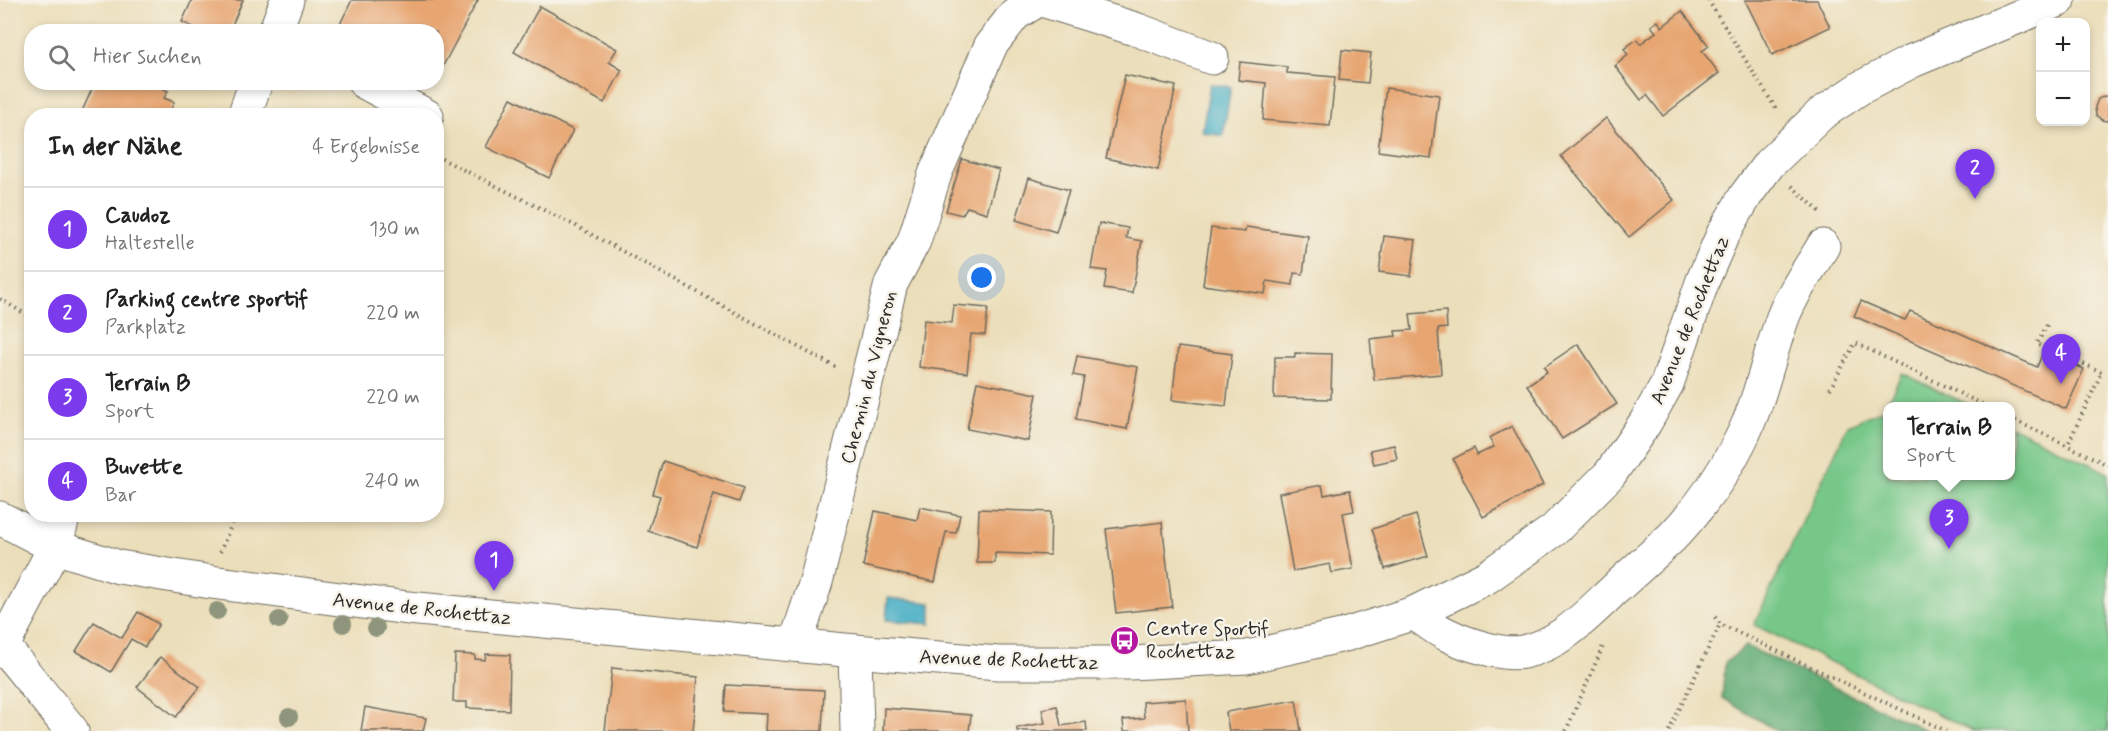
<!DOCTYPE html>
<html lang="de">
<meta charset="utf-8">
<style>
:root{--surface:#fff;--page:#f2f2f2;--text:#222;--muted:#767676;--line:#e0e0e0;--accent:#7c3aed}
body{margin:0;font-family:Mynerve,sans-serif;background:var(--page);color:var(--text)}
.controls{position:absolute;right:18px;top:18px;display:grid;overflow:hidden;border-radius:12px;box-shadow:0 3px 9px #0003}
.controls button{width:54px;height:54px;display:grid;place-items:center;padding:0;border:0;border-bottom:2px solid var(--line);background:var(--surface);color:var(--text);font:30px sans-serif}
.you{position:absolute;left:982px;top:278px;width:21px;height:21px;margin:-15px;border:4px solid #fff;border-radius:50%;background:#1a73e8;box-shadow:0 0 0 9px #1a73e833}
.badge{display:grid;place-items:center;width:39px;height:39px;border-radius:50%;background:var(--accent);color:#fff;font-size:20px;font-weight:700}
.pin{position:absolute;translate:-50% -50px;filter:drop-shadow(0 2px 3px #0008)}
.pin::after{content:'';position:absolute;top:32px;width:21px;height:18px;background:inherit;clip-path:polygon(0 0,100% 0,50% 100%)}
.popup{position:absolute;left:1883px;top:402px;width:132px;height:78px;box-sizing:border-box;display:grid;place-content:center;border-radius:12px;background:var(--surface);filter:drop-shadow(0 2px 4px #0005);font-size:20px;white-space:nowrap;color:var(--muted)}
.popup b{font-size:22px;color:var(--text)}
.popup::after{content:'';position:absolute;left:50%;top:100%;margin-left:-12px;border:12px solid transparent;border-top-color:var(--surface)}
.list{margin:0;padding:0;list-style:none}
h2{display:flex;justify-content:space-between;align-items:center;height:78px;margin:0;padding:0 24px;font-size:26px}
h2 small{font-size:20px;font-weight:400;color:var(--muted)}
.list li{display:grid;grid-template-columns:39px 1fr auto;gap:18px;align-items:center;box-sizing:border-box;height:84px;padding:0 24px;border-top:2px solid var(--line)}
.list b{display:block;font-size:22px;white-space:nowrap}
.list p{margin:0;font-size:20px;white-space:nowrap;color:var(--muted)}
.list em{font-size:20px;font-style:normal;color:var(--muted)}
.icon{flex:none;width:33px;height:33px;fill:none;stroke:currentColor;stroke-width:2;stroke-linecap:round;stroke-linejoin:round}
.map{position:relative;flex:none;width:2108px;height:731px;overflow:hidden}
.search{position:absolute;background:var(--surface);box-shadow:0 3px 9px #0003;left:24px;top:24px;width:420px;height:66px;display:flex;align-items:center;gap:15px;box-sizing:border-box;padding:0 21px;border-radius:24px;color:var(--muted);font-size:22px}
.panel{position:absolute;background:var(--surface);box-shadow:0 3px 9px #0003;left:24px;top:108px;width:420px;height:414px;border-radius:24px}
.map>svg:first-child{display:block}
</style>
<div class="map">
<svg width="2108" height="731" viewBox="0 0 2108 731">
<rect width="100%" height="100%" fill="#f7f3e8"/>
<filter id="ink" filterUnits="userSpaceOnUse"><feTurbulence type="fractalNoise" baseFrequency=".0167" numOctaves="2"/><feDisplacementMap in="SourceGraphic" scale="12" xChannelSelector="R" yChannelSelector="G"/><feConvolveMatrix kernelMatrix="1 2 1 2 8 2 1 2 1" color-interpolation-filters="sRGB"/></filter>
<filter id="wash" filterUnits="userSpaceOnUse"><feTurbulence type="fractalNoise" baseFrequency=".008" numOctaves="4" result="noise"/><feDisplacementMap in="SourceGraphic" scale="24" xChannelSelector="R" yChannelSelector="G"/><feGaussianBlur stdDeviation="1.35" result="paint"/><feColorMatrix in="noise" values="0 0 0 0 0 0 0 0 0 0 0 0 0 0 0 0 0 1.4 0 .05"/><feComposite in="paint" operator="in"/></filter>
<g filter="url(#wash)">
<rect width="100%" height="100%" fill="#ebdeba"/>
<polygon fill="#76c788" stroke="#50795a" stroke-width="1.5" points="1902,373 1971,406 1888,406 1888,476 2010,476 2011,426 2108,473 2108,731 1973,731 1754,625 1848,425 1884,409"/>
<polygon fill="#60ac74" stroke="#466c50" stroke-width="1.5" points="1746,646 1928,731 1777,731 1722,698 1725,663"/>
<g fill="#45adc4" stroke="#386c78" stroke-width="1.5">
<polygon points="1210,84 1231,87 1223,136 1202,132"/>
<polygon points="888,598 931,603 931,624 886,620"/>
</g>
<g id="blocks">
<g fill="#e7a571">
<polygon points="192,0 243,0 229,32 204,32 182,22"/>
<polygon points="352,0 478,0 436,79 436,32 336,32"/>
<polygon points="1745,0 1817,0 1830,27 1772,55"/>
<polygon points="540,6 617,49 609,62 622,70 604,103 514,52"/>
<polygon points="1682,11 1709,46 1702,51 1719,73 1663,116 1647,95 1641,100 1615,66 1628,55 1624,49 1637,39 1640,44 1656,32 1651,26 1658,21 1662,27"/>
<polygon points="1342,50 1371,53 1368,83 1339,80"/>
<polygon points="1240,62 1287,67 1287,73 1335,77 1330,126 1263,120 1266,83 1238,80"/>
<polygon points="1125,75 1176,86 1158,170 1106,158"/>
<polygon points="95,82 150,82 168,91 164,98 174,102 168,116 80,116"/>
<polygon points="1386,88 1439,95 1431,158 1378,151"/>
<polygon points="2105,96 2108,96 2108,121 2106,121 2102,120 2096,115 2095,107 2098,99"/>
<polygon points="511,98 573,130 549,178 486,147"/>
<polygon points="1606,118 1674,200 1629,237 1561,156"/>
<polygon points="962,159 999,170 987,213 967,207 962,215 946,211"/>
<polygon points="1029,178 1069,190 1056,232 1016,220"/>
<polygon points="1099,223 1128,228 1126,238 1142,241 1132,293 1104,289 1107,271 1091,269"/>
<polygon points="1246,227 1308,236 1303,274 1294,273 1293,285 1267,281 1265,294 1203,285 1211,228 1245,232"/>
<polygon points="1384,236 1416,240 1411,276 1379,272"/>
<polygon points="1861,301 1905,320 1910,311 2037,367 2043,352 2084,369 2066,409 1854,316"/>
<polygon points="954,305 988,308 985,335 971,334 967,373 919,367 924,320 952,323"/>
<polygon points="1446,311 1447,328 1438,329 1441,374 1374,380 1370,339 1396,336 1395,331 1412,330 1410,314"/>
<polygon points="1578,344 1617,404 1562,439 1527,385 1547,372 1544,367"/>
<polygon points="1178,347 1232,354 1226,406 1172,400"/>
<polygon points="1295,353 1332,354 1331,399 1274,398 1275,357 1295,357"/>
<polygon points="1077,356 1138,367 1127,429 1076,419 1084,377 1073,375"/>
<polygon points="977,382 1037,394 1028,441 967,429"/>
<polygon points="1512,426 1543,485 1483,517 1453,459 1474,448 1477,455 1494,447 1489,438"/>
<polygon points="1394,445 1397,459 1374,464 1370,450"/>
<polygon points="663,461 744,488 739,502 714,494 697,547 648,531 660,496 653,494"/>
<polygon points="1322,485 1324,495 1350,490 1354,511 1343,513 1353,569 1332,573 1330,564 1293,571 1279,493"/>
<polygon points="920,507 960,515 956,533 946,532 935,582 863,566 875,511 917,520"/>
<polygon points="979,509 1051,512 1050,555 995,553 995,563 977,563"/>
<polygon points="1416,515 1428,556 1385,569 1372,529"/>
<polygon points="1162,522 1172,607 1116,613 1106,529"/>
<polygon points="138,612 159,624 145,647 131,639 111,672 76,651 94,622 122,638"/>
<polygon points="455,654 475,655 475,659 485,660 486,654 510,655 509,710 467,708 467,702 453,702"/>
<polygon points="160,657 200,687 176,717 137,687"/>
<polygon points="612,668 698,677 693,731 605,731"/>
<polygon points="726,685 824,690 822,731 766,731 767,714 724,712"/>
<polygon points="1186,699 1188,731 1124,731 1123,720 1144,718 1143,702"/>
<polygon points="1296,700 1301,731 1229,731 1226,712"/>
<polygon points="1057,706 1061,726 1086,722 1087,731 1017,731 1017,728 1045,723 1042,709"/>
<polygon points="365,707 426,718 423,731 361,731"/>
<polygon points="884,708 971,715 969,731 883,731"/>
</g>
</g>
</g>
<g filter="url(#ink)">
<use href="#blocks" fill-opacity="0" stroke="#6e6a5d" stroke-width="1.5"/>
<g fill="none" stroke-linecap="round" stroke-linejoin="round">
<defs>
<g id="minor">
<polyline points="1042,0 1138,30 1212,58"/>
<polyline points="275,32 287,0"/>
<polyline points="364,82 427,116"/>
<polyline points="244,116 256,82"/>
<polyline points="0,518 55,547 119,567 211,582 408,608 855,651 998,663 1130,663 1247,657 1345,635 1414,613 1487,577 1554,530 1610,474 1645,423 1667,384 1703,280 1723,234 1746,195 1769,164 1821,114 1860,88 1912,61 2059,0"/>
<path d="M1414 613C1425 620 1436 630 1448 635 1466 644 1503 656 1523 652 1560 645 1588 614 1615 589 1633 572 1653 555 1672 537 1698 510 1723 475 1740 441 1760 402 1768 358 1783 317 1793 291 1809 270 1823 246"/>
<polyline points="795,645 816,582 891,284 914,241 935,174 991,45 1015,14 1038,0"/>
<polyline points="3,646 72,731"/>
<polyline points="0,651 55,547 64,514"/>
<polyline points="855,651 857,731"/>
</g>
</defs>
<use href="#minor" stroke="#6e6a5d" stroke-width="35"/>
<g stroke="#6e6a5d" stroke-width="4" stroke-dasharray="1.5 4.5" stroke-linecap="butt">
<polyline points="1708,0 1778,112"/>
<polyline points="436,156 574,225 837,368"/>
<polyline points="1792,186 1822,214"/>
<polyline points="0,299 32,318"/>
<polyline points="2047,325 2037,344 2102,372 2067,446"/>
<polyline points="1830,389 1855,343 1986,406"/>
<polyline points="2010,418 2108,465"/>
<polyline points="220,552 236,514"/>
<polyline points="1715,617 1720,624 1946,731"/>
<polyline points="1566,731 1604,644"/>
<polyline points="1669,731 1720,624"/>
</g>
<use href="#minor" stroke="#fff" stroke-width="33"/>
</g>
<g fill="#8e957b">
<circle cx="217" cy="611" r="9"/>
<circle cx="279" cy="620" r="9"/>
<circle cx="343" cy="624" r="9"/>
<circle cx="376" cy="628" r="9"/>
<circle cx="289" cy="717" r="9"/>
</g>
</g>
<defs>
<symbol id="bus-disc" viewBox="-11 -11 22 22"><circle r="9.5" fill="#b5179e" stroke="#f7f3e8"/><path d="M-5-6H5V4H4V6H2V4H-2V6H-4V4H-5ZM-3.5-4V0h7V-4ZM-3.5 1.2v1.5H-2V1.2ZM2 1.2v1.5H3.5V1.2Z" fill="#fff"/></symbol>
</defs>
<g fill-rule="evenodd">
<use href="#bus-disc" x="1108" y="624" width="33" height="33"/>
</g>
<g text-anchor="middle" stroke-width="5" stroke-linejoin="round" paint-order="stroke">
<g font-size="20" fill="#2b2b2b" stroke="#f7f3e8">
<text transform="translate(1689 320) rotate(-68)" y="7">Avenue de Rochettaz</text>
<text transform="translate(868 377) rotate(-76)" y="7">Chemin du Vigneron</text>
<text transform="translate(422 608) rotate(6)" y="7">Avenue de Rochettaz</text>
<text transform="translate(1009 659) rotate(2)" y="7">Avenue de Rochettaz</text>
</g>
<g font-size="20" fill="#2b2b2b" stroke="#f7f3e8" text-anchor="start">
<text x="1146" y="635">Centre Sportif<tspan x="1146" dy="23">Rochettaz</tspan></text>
</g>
</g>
</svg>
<div class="controls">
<button>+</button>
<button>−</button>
</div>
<div class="you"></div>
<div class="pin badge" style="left:494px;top:591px">1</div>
<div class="pin badge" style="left:1975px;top:199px">2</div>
<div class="pin badge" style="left:1949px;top:549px">3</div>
<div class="popup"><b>Terrain B</b>Sport</div>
<div class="pin badge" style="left:2061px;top:384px">4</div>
<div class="search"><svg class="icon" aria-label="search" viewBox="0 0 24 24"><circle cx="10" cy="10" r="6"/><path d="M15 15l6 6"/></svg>Hier suchen</div>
<section class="panel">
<h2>In der Nähe<small>4 Ergebnisse</small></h2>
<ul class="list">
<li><span class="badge">1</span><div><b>Caudoz</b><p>Haltestelle</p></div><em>130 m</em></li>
<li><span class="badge">2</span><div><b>Parking centre sportif</b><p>Parkplatz</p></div><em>220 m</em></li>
<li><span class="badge">3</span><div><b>Terrain B</b><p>Sport</p></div><em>220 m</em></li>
<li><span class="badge">4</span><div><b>Buvette</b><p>Bar</p></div><em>240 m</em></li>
</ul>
</section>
</div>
